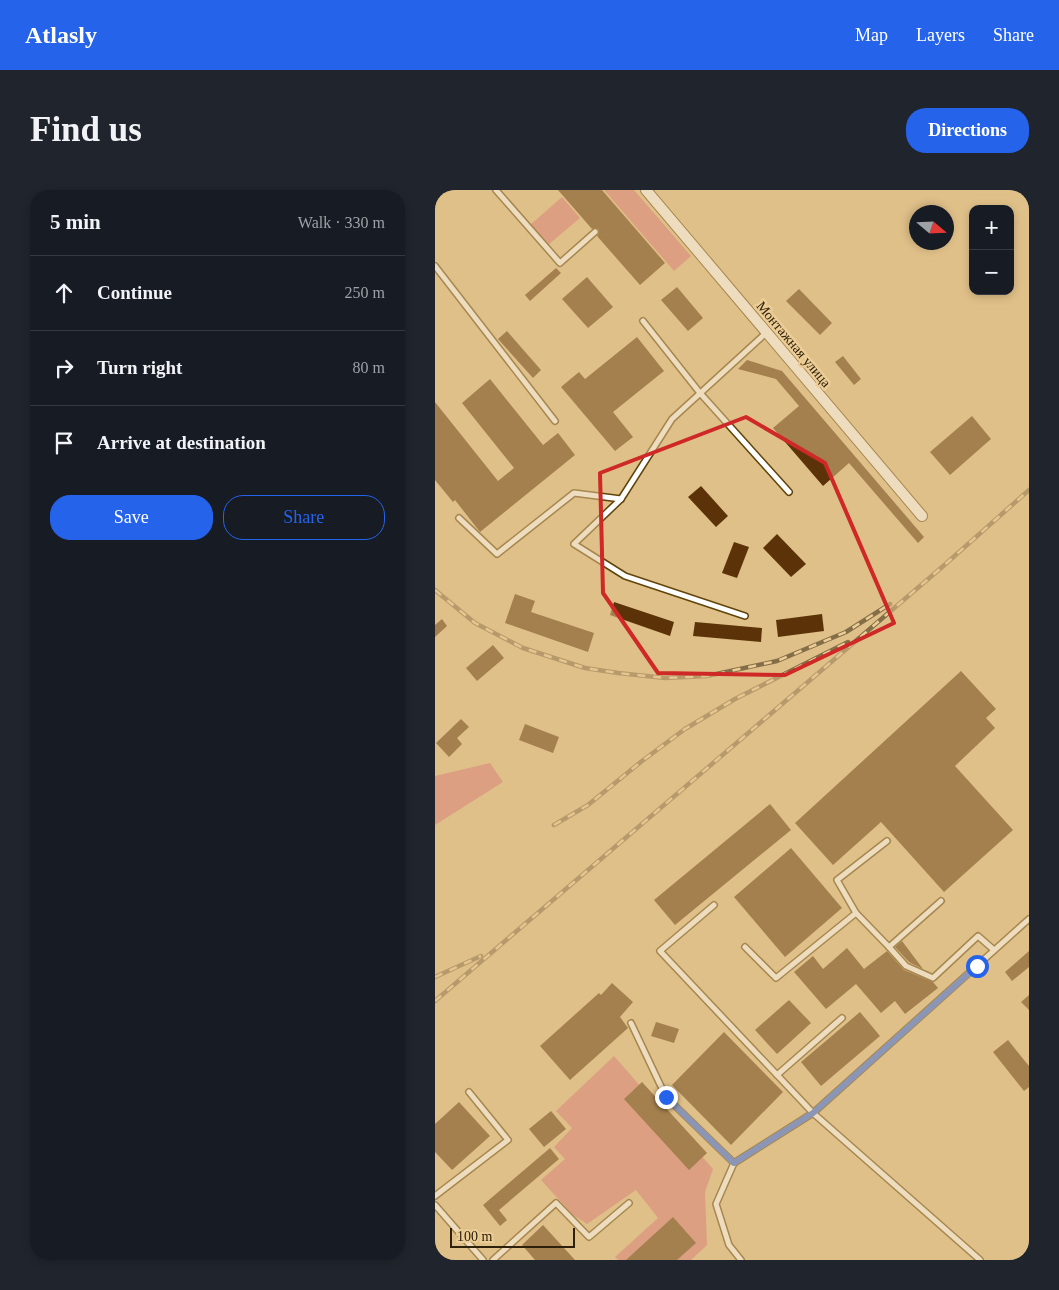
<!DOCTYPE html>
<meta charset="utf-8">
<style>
:root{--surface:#171b24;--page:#20242c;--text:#f1f3f6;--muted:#9ea1a6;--line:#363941;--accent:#2563eb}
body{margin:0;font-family:"Times New Roman",serif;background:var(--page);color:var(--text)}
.controls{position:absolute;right:15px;top:15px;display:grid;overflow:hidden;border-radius:10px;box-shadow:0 2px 8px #0003}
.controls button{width:45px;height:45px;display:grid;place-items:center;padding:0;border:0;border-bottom:1px solid var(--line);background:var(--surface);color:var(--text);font:25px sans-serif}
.compass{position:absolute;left:474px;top:15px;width:45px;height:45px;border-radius:50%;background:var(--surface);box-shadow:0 2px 8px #0003;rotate:109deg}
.scale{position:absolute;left:15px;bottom:12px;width:125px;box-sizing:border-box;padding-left:5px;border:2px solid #2d210b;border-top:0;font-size:14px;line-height:18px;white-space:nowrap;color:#2d210b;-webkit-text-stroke:4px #edcd96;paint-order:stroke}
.stop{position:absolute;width:15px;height:15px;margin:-11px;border:4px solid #2563eb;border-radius:50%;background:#fff}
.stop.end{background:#2563eb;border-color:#fff;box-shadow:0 1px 5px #0008}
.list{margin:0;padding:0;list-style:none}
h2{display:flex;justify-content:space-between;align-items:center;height:65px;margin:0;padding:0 20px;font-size:21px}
h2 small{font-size:16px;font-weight:400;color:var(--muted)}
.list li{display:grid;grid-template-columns:32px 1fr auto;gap:15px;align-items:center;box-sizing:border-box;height:75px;padding:0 20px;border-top:1px solid var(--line)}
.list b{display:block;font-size:19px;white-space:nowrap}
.list em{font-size:16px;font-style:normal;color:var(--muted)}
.actions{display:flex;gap:10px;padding:15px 20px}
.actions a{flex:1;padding:11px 0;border:1px solid var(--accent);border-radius:20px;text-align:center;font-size:18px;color:var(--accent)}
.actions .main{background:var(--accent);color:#fff}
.icon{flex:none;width:28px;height:28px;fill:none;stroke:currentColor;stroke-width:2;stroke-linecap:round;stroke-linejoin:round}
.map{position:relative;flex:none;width:594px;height:1070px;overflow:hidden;border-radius:20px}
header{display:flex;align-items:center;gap:30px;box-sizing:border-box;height:70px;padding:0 25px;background:var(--accent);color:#fff}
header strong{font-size:24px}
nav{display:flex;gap:28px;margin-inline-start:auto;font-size:18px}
.intro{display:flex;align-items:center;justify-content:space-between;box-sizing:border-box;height:120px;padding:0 30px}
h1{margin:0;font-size:35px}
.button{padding:12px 22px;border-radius:20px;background:var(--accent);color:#fff;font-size:18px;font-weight:700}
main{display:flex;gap:30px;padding:0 30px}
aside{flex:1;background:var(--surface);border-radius:20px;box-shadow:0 2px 8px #0003}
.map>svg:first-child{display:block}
</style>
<header>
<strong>Atlasly</strong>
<nav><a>Map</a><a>Layers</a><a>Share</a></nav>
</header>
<div class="intro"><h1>Find us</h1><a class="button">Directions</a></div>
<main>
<aside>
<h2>5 min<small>Walk · 330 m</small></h2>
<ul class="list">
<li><svg class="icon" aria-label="ahead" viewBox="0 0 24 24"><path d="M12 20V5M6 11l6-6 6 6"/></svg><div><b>Continue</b></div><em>250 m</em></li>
<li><svg class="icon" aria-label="right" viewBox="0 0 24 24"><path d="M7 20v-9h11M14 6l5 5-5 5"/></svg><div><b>Turn right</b></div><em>80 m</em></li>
<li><svg class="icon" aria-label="arrive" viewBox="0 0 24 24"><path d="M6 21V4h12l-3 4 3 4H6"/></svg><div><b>Arrive at destination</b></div></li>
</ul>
<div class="actions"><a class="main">Save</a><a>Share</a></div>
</aside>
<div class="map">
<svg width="594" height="1070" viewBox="0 0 594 1070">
<rect width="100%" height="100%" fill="#e0c089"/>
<g fill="#d77878">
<polygon points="169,0 199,0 256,66 239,81"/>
<polygon points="127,7 145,28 113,55 95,35"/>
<polygon points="55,573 68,592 0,635 0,586"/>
<polygon points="179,866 278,979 270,1002 272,1055 256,1070 183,1070 180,1067 223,1028 201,1000 152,1034 138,1025 106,990 130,969 119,957 137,938 121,921"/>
</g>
<g fill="#5c3308">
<polygon points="123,0 167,0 230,73 205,95 162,46 164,43 164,40 161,38 157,39"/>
<polygon points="121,78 126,83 95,111 90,105"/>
<polygon points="152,87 178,117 153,138 127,109"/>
<polygon points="242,97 268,128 253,141 226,110"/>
<polygon points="364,99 397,133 385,145 351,111"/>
<polygon points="72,141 106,180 98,188 63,149"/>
<polygon points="202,147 229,181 178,222 198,247 180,261 126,197 144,182 150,189"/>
<polygon points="408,166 426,189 419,195 400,172"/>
<polygon points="312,170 347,181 489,347 483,353 414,273 388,296 338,238 364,216 341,189 303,179"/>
<polygon points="55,189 108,255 123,243 140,265 45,342 20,310 18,312 0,290 0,212 63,291 79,278 27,213"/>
<polygon points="537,226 556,249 515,285 495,262"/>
<polygon points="266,296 293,326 281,337 253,307"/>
<polygon points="342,344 371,374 356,387 328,358"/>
<polygon points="299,352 314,357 302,388 287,383"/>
<polygon points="80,404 100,411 96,422 159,443 153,462 70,433"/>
<polygon points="179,412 239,432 235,446 175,425"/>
<polygon points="387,424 389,441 343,447 341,430"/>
<polygon points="7,429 12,436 0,447 0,435"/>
<polygon points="260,432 327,438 326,452 258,446"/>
<polygon points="58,455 69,468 42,491 31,478"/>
<polygon points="526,481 561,519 551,528 560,538 520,576 578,640 509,702 446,632 398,675 360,633"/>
<polygon points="26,529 34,537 22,548 27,554 14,567 1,553"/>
<polygon points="90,534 124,547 118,563 84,550"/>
<polygon points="335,614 356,640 240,735 219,710"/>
<polygon points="356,658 407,718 350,767 299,707"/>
<polygon points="467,751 488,779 474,772 460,757"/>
<polygon points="412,758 429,779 452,761 469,780 498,792 503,798 470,824 460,811 446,823 421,794 391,819 359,782 378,766 388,779"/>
<polygon points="594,761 594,777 577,791 570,782"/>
<polygon points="177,793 198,812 185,827 193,838 135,890 105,856 164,803 166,805"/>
<polygon points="594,805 594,820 586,812"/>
<polygon points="354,810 376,833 342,864 320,840"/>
<polygon points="425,822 445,846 386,896 366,872"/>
<polygon points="221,832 244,839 239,853 216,846"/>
<polygon points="289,842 348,902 296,955 237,895"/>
<polygon points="573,850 594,876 594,897 589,901 558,862"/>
<polygon points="207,892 272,963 254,980 189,909"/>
<polygon points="24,912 55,946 17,980 0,962 0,934"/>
<polygon points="116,921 131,939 109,957 94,939"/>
<polygon points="115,958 124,969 64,1020 72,1030 65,1036 48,1015"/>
<polygon points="238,1027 261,1053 242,1070 191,1070"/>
<polygon points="108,1035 140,1070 100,1070 87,1055"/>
</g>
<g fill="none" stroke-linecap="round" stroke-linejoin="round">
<defs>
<g id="lane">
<polyline points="61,0 125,73 160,42"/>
<polyline points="0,76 120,231"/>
<polyline points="208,131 265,203 354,302"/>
<polyline points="24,328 62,364 139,303 186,309"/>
<polyline points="310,426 190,386 139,354 186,309 237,229 331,143"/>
<polyline points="506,711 454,757 471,776 498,788 543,746 559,760"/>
<polyline points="279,715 225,761 378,923 545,1070"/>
<polyline points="421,723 402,690 452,651"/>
<polyline points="310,757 341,788 421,723 454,757"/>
<polyline points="196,833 231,907 299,973 281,1014 294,1055 306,1070"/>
<polyline points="342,885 407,828"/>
<polyline points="299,973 378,923 594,729"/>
<polyline points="0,1006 73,950 34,902"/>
<polyline points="0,1015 48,1070"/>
<polyline points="58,1070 121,1013 154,1047 194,1013"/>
</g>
<polyline id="street" points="211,0 487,326"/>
</defs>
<use href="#lane" stroke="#604409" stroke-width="8"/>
<use href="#street" stroke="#604409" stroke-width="12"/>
<use href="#lane" stroke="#fff" stroke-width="5"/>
<use href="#street" stroke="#fff" stroke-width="10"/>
<defs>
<g id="rail">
<polyline points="0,400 40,433 88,458 150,478 183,483 230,488 272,486 342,471 411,442 455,414"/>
<polyline points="119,635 153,615 207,571 250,539 300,509 413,452"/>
<polyline points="0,787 46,766"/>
<polyline points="0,811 506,378 594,300"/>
</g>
</defs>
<use href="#rail" stroke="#846e48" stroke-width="4.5"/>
<use href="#rail" stroke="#edcd96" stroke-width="2.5" stroke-dasharray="8" stroke-linecap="butt"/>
</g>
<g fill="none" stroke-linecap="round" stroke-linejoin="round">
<polyline stroke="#2563eb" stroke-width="6" points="231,907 299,973 378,923 542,776"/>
</g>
<path d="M0 0H594V1070H0ZM311 227 390 273 459 433 350 485 223 483 168 403 165 283Z" fill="#e0c089" fill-opacity=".55" fill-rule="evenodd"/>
<path fill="none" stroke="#ce2827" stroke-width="4" stroke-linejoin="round" d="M311 227 390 273 459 433 350 485 223 483 168 403 165 283Z"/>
<g text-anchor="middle" stroke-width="5" stroke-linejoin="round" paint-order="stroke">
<g font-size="14" fill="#2d210b" stroke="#edcd96">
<text transform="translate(359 154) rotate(50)" y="5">Монтажная улица</text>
</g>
</g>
</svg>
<div class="controls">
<button>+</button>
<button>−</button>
</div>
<svg class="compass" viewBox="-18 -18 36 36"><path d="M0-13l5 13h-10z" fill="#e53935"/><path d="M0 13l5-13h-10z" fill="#9ea1a6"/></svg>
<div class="scale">100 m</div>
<div class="stop" style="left:542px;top:776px"></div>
<div class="stop end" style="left:231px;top:907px"></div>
</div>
</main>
